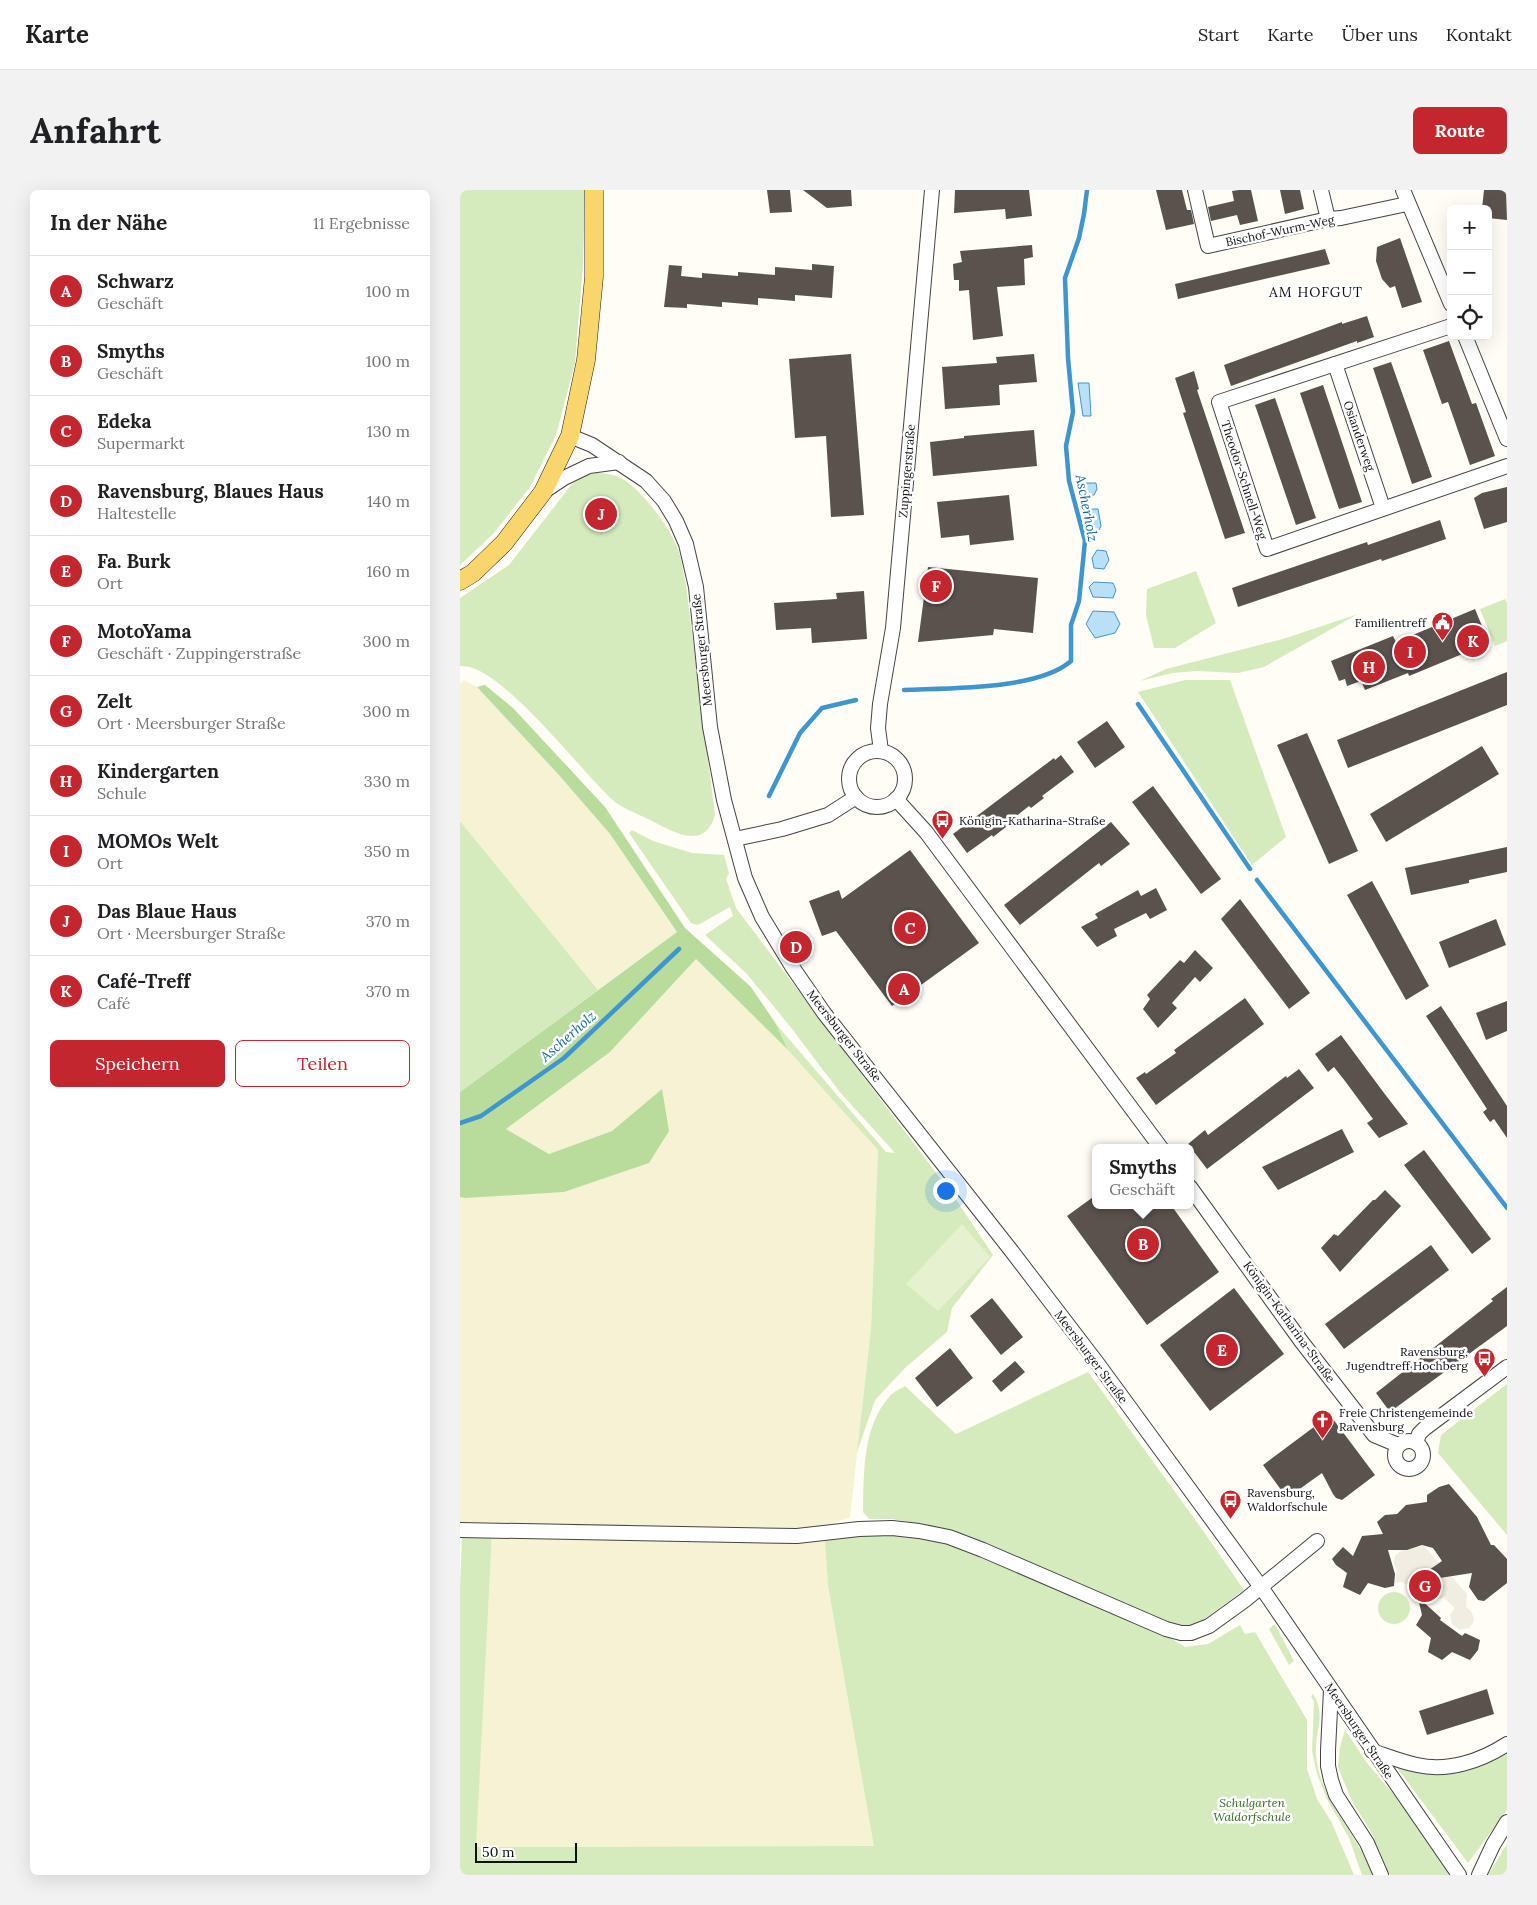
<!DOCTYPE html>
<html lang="de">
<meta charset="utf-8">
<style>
:root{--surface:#fff;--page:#f2f2f2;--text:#202124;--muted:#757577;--line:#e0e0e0;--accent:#c4262e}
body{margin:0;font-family:Lora,serif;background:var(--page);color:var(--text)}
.controls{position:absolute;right:15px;top:15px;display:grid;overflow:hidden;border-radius:8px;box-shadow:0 5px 20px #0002}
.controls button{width:45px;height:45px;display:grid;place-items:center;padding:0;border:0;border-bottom:1px solid var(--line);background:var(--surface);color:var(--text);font:25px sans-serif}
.scale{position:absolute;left:15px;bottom:12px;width:102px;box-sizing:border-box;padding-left:5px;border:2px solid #111;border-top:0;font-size:14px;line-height:18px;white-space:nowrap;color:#111;-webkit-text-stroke:4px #fff;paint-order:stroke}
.you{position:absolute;left:485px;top:1000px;width:18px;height:18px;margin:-12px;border:4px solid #fff;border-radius:50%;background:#1a73e8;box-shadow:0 0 0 8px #1a73e833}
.badge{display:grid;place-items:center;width:32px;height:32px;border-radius:50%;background:var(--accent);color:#fff;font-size:16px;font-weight:700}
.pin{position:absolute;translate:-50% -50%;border:2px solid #fff;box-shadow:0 1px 5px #0006}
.popup{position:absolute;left:632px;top:954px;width:102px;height:65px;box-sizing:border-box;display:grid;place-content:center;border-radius:8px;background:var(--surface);filter:drop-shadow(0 1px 4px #0005);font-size:16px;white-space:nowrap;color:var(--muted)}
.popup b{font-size:19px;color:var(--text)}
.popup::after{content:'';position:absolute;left:50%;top:100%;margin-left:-10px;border:10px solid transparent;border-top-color:var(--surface)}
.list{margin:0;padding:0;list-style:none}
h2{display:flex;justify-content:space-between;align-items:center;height:65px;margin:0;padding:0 20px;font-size:21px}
h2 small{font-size:16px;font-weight:400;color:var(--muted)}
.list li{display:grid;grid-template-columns:32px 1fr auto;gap:15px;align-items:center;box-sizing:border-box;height:70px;padding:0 20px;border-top:1px solid var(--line)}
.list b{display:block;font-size:19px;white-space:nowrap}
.list p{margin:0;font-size:16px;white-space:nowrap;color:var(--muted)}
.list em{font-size:16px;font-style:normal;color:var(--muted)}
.actions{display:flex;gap:10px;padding:15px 20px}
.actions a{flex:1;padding:11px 0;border:1px solid var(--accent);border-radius:8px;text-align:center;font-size:18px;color:var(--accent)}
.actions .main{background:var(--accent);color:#fff}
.icon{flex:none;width:28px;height:28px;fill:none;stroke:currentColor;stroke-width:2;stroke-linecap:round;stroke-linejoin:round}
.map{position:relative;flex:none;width:1047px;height:1685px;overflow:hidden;border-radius:8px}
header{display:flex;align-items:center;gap:30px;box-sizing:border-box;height:70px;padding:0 25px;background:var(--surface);border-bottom:1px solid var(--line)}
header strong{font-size:24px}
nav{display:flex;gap:28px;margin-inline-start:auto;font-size:18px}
.intro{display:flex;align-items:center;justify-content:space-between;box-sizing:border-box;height:120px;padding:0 30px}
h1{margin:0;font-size:35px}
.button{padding:12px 22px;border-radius:8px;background:var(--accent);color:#fff;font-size:18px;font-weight:700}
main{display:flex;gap:30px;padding:0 30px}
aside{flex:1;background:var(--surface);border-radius:8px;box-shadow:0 5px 20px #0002}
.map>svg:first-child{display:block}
</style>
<header>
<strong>Karte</strong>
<nav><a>Start</a><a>Karte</a><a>Über uns</a><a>Kontakt</a></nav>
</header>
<div class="intro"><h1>Anfahrt</h1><a class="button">Route</a></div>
<main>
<aside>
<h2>In der Nähe<small>11 Ergebnisse</small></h2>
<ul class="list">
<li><span class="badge">A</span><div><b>Schwarz</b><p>Geschäft</p></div><em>100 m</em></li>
<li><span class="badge">B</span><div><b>Smyths</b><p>Geschäft</p></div><em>100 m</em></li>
<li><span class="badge">C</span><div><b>Edeka</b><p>Supermarkt</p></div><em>130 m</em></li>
<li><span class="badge">D</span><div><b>Ravensburg, Blaues Haus</b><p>Haltestelle</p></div><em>140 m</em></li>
<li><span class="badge">E</span><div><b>Fa. Burk</b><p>Ort</p></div><em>160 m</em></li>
<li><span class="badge">F</span><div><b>MotoYama</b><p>Geschäft · Zuppingerstraße</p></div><em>300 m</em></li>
<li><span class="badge">G</span><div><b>Zelt</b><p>Ort · Meersburger Straße</p></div><em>300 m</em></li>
<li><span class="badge">H</span><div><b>Kindergarten</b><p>Schule</p></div><em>330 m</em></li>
<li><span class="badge">I</span><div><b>MOMOs Welt</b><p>Ort</p></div><em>350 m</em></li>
<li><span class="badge">J</span><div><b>Das Blaue Haus</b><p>Ort · Meersburger Straße</p></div><em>370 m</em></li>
<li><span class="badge">K</span><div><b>Café-Treff</b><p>Café</p></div><em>370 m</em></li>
</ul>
<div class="actions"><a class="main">Speichern</a><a>Teilen</a></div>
</aside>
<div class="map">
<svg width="1047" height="1685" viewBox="0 0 1047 1685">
<rect width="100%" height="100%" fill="#fffdf5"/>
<g fill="#f6f3d4">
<polygon points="4,490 17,497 98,584 150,644 217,742 138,800 0,631 0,494"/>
<polygon points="236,769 339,871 418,960 411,1139 390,1327 362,1338 0,1336 0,1007 104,1002 202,899 152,941 89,964 46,939 150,862"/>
<polygon points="32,1343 361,1348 365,1352 368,1396 415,1656 15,1657"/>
</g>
<g fill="#d5ebbd">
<polygon points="0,0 125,0 123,75 115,173 96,245 70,297 33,344 0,375"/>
<path d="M135 283C144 283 153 284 161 288 182 300 208 335 217 357 222 368 223 383 226 395L255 625C244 664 209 639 186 628 176 623 164 619 155 612 123 585 40 472 0 476V408L49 375 112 294 122 287Z"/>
<polygon points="736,381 756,433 715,458 694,458 686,425 687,399"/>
<polygon points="1045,409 1047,413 1047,451 1035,456 1020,419"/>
<polygon points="898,424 804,477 778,483 737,481 712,483 680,491 706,479 823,449"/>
<polygon points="725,490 770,490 826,647 792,675 678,502"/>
<polygon points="0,631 138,800 0,902"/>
<polygon points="172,640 193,651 232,663 264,665 269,683 266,689 276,718 495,1008 533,1065 492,1118 487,1142 445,1178 415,1210 397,1262 411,1139 418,960 328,860 316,834 426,962 435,963 379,901 329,835 286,783 245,745 273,726 270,717 238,735 231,733 169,643"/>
<path d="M628 1182 739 1335 784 1400 740 1432 723 1439 701 1434 483 1338 432 1329H409L403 1322C404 1284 402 1238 429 1207 433 1202 440 1199 445 1196L496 1244Z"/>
<polygon points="1047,1194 1047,1345 978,1263 981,1245"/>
<polygon points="32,1343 16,1657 414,1656 368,1396 365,1352 361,1348 432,1344 476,1349 706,1445 725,1457 748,1454 780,1435 785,1444 795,1442 847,1530 847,1579 857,1609 871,1631 894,1685 0,1685 0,1398 2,1345"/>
<circle cx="934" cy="1418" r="16"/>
<polygon points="815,1434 834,1471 829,1475 809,1439"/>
<path d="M853 1504C867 1527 854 1542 856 1564 859 1609 897 1643 913 1685H902L889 1648 867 1609 857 1584 852 1561 854 1511 851 1506Z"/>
<polygon points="885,1540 907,1573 983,1662 991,1685 930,1685 912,1644 891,1609 878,1577 880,1557"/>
<polygon points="1047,1564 1047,1620 1008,1673 932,1571 1005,1580 1029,1572"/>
<polygon points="1047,1654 1047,1685 1028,1685"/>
</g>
<polygon fill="#b9dc9c" points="25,495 53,518 145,617 225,738 291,797 316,834 328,860 236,769 150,862 46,939 89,964 152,941 202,899 209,941 189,973 104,1002 5,1008 0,1007 0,902 217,742 150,644 98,584 17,497"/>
<polygon fill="#e6f2cf" points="502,1034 530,1067 478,1121 446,1094"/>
<polygon fill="#f1ede2" points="964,1356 1007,1404 1006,1417 1011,1421 1014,1428 1013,1433 1009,1438 1000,1440 992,1434 990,1425 995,1418 984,1408 957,1412 952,1400 946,1394 941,1392 935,1393 937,1380 934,1373 935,1366 941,1361"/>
<g fill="#b9e0f7" stroke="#3f96cf">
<polygon points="618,193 629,193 631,226 623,226"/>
<polygon points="624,293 636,293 637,299 634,305 624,306 621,298"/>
<polygon points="632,319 638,319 641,336 639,340 633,340 628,322"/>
<polygon points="637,360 646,361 649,370 644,379 634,378 632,368"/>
<polygon points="634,392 653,393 656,400 653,408 633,407 629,397"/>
<polygon points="633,421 654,422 660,434 655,443 635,448 626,434"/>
</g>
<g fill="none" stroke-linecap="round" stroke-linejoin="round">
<g stroke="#3f96cf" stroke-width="4.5">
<path d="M444 500C489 498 578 500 611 471V435L619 411 625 351 609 291 606 256 613 222 608 168 605 88 619 48 624 24 627 0"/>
<polyline points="678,514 790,679"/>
<polyline points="309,606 340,543 362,518 396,510"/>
<polyline points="797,690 1047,1018"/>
<polyline points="0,933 21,926 104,868 219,759"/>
</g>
</g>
<g fill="#5a524d">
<polygon points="307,0 330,0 332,22 310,23"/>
<polygon points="343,0 391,0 392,16 367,18"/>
<polygon points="495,0 569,0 572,26 546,29 545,19 494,23"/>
<polygon points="696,0 722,0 727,20 731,20 734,34 706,40"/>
<polygon points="779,0 791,0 798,31 780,35 777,25 751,31 748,17 774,11 772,1"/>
<polygon points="820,0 840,0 844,19 825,24"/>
<polygon points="1024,0 1046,0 1047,30 1028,28 1028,19 1022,19"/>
<polygon points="940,48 962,112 942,118 935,96 930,98 922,89 916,71 917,57"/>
<polygon points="572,55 573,67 564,69 565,95 537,97 543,146 513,150 509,100 499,101 499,90 494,90 493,74 502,72 500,61"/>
<polygon points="865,59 870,74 718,109 715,94"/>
<polygon points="352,74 374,76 372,108 335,105 335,111 298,108 298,115 262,112 262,117 227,114 227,118 204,117 209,75 222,76 221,86 242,88 242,83 278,86 278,82 315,85 315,77 352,80"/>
<polygon points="907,126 914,147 897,153 897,151 771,196 764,175 882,132 882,134"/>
<polygon points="989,151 1012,214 1016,213 1035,266 1010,275 988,212 982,214 963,160"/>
<polygon points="391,164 404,325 371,327 366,246 335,248 329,169"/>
<polygon points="574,164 577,192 539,195 540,215 485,219 482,177 537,173 536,167"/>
<polygon points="931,172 972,287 952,294 913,178"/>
<polygon points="734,181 739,199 737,200 785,343 765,349 723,223 726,222 715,188"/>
<polygon points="863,195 902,312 879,319 840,203"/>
<polygon points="815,208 856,328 836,335 795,215"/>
<polygon points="574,240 577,276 473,286 470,252 504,248 504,246"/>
<polygon points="1047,297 1047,332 1024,339 1014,308 1022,303"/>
<polygon points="549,305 554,350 510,355 509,345 481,348 477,312"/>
<polygon points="980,330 986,349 922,371 921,369 778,417 772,398 907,352 908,355"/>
<polygon points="468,377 578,388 573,443 534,439 533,445 458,452"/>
<polygon points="404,401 407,449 352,453 351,438 316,440 314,413 377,409 376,403"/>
<polygon points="1015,419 1029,453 949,486 948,483 905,500 901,491 887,496 885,489 879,491 871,471 933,446 936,452"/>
<polygon points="1047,482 1047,515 888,578 877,550"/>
<polygon points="647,531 665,557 635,578 617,552"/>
<polygon points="847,543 898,661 869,674 817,555"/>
<polygon points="1022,556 1039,584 926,652 910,624"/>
<polygon points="601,565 614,582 582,606 584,608 571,618 569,616 545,635 546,637 533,647 532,645 507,663 493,644 594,568 595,570"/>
<polygon points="693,596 761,689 741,704 672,612"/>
<polygon points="651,632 670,654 641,676 639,673 560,735 544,715"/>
<polygon points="1047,657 1047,682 1009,690 1009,693 951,705 945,678"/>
<polygon points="450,660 519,753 432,816 376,741 362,746 349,711 379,700 382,709"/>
<polygon points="912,691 969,796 946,810 887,705"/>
<polygon points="696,698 707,720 690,729 686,723 654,739 657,746 637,757 621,737 638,728 635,724 678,700 681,706"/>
<polygon points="780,709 850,803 829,819 761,729"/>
<polygon points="1036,729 1046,755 989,778 979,752"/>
<polygon points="735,760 753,778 740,792 735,787 712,813 717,818 698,838 683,819 690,809 687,805 720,770 724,773"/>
<polygon points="785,808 804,834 696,915 676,888 685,882 686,884 716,863 714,860"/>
<polygon points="1047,811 1047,841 1026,850 1016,823"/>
<polygon points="981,816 1047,916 1047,948 1034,929 1030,932 1023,922 1027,919 966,826"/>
<polygon points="881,845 924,903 948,934 919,948 907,933 913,929 885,891 874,877 868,882 855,864"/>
<polygon points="839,879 854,898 747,979 728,954 745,940 748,945 826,886 827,888"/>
<polygon points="882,939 894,962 818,1000 802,977"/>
<polygon points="964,960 1031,1049 1012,1064 944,975"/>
<polygon points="925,1000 941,1016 880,1082 861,1058 874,1044 878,1046 913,1010 915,1010"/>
<polygon points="636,1005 636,1015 711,1015 759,1082 687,1135 607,1026"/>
<polygon points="971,1055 989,1080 884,1159 865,1134"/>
<polygon points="1047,1097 1047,1136 930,1222 916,1203 1033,1111 1031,1109"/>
<polygon points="774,1098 824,1164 750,1221 700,1155"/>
<polygon points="532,1108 563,1147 541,1165 510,1126"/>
<polygon points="490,1158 513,1188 477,1217 455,1188"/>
<polygon points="555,1171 565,1182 541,1202 532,1191"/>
<polygon points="870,1225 915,1285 882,1310 876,1308 873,1304 862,1283 827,1308 803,1275"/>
<polygon points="989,1294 1017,1327 1031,1355 1034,1355 1047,1369 1047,1393 1024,1411 1018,1410 1009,1397 1012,1383 973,1389 981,1402 959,1408 981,1428 980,1430 1002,1446 1005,1443 1020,1450 1018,1460 1010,1470 992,1462 982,1470 968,1462 971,1448 956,1435 962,1425 956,1400 949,1390 959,1387 982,1371 973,1358 962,1355 947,1360 928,1360 935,1384 934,1396 925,1398 908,1393 900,1405 883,1397 887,1383 876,1375 872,1369 883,1357 893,1366 902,1346 923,1344 917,1332 925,1325 937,1324 946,1315 967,1312 967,1305 979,1297"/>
<polygon points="1027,1499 1034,1524 967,1545 959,1521"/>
</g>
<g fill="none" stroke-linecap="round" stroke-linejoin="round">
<defs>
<g id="minor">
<polyline points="735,0 748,56 868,29 881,28 947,14"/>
<polyline points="861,0 868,29"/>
<polyline points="943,0 991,114"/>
<polyline points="991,136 759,212 807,359 1047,276"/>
<polyline points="1005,146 1047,249"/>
<polyline points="875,174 923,318"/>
<polyline points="110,246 132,255 186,291 204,311 216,331 226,354 236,397 250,537 264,610 285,688 302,727 333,778 364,823 550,1059 638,1174 801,1397 999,1685"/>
<polyline points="83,302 104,288 129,276 159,272"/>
<polyline points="421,561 418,538 420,514 433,438 472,0"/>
<circle cx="417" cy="589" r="28"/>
<polyline points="436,609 466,642 701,958"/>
<polyline points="275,649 322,639 368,625 396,607"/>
<polyline points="730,997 841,1151 914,1245 938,1255"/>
<circle cx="949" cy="1265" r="14"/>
<polyline points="956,1253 959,1244 964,1239 1047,1177"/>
<polyline points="0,1340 337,1346 399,1339 432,1338 459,1341 489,1347 523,1360 706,1439 721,1443 731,1443 749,1436 785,1410 857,1351"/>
<polyline points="871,1500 868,1560 868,1576 871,1590 876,1605 907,1653 921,1685"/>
<path d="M912 1561C927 1566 942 1572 957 1575 988 1582 1021 1571 1047 1554"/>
<polyline points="1019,1685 1033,1655 1047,1632"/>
</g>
<polyline id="major" points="0,391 13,383 44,353 83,302 110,246 126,170 134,87 134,0"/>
</defs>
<use href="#minor" stroke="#444" stroke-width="16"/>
<use href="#major" stroke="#222" stroke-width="19"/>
<use href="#minor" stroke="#fff" stroke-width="14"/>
<use href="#major" stroke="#f9d66b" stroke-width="18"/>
</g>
<defs>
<symbol id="civic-pin" viewBox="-11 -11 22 30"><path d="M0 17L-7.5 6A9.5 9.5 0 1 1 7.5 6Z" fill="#c4262e" stroke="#fff"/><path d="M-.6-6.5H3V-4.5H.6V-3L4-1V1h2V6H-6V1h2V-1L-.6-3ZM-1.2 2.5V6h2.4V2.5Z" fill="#fff"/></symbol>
<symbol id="bus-pin" viewBox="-11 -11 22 30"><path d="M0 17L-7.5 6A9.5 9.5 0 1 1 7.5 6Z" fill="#c4262e" stroke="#fff"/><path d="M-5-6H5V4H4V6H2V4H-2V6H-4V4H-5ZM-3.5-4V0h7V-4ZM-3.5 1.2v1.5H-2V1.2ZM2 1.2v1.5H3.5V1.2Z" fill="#fff"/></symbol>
<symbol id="church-pin" viewBox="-11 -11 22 30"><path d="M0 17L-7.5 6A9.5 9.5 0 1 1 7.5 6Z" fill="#c4262e" stroke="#fff"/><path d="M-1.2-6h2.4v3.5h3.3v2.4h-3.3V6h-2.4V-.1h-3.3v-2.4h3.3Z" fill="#fff"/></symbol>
</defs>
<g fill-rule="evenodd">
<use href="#civic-pin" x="970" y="420" width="25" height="34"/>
<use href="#bus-pin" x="470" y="618" width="25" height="34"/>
<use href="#bus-pin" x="1012" y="1156" width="25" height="34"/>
<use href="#church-pin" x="850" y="1218" width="25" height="34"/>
<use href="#bus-pin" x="758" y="1298" width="25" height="34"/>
</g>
<g text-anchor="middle" stroke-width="5" stroke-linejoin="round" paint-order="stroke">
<g font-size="12" fill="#111" stroke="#fff">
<text transform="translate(820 41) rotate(-12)" y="4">Bischof-Wurm-Weg</text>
<text transform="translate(899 246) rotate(71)" y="4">Osianderweg</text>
<text transform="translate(447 281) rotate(-85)" y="4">Zuppingerstraße</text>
<text transform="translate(784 290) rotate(72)" y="4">Theodor-Schnell-Weg</text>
<text transform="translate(242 460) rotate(-96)" y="4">Meersburger Straße</text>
<text transform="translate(384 846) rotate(52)" y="4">Meersburger Straße</text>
<text transform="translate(829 1132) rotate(54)" y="4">Königin-Katharina-Straße</text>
<text transform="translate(631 1167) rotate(53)" y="4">Meersburger Straße</text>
<text transform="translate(899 1541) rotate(56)" y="4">Meersburger Straße</text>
</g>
<g font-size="12" fill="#111" stroke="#fff" text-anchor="start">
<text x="966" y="437" text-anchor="end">Familientreff</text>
<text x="499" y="635">Königin-Katharina-Straße</text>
<text x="1008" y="1166" text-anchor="end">Ravensburg,<tspan x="1008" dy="14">Jugendtreff Hochberg</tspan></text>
<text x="879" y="1227">Freie Christengemeinde<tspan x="879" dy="14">Ravensburg</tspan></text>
<text x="787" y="1307">Ravensburg,<tspan x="787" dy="14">Waldorfschule</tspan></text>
</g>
<g font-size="12" font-style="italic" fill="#2f6b1f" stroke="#fff">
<text x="792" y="1617">Schulgarten<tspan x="792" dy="14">Waldorfschule</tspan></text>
</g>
<g font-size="14" letter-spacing="1" fill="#111" stroke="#fff">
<text x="856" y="107">AM HOFGUT</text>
</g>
<g font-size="14" font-style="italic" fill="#1768a6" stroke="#fff">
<text transform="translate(627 318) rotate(79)" y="5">Ascherholz</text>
<text transform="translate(108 846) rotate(-41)" y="5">Ascherholz</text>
</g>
</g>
</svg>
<div class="controls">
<button>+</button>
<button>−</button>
<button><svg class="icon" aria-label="locate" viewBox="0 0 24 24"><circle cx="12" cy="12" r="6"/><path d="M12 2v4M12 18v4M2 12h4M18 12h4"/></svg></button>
</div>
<div class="scale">50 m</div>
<div class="you"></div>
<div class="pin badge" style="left:444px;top:799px">A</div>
<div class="pin badge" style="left:683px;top:1054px">B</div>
<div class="popup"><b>Smyths</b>Geschäft</div>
<div class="pin badge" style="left:450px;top:738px">C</div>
<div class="pin badge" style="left:336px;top:757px">D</div>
<div class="pin badge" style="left:762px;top:1160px">E</div>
<div class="pin badge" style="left:476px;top:396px">F</div>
<div class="pin badge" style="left:965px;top:1396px">G</div>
<div class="pin badge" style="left:909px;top:477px">H</div>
<div class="pin badge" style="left:950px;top:462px">I</div>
<div class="pin badge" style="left:141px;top:324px">J</div>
<div class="pin badge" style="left:1013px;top:451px">K</div>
</div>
</main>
